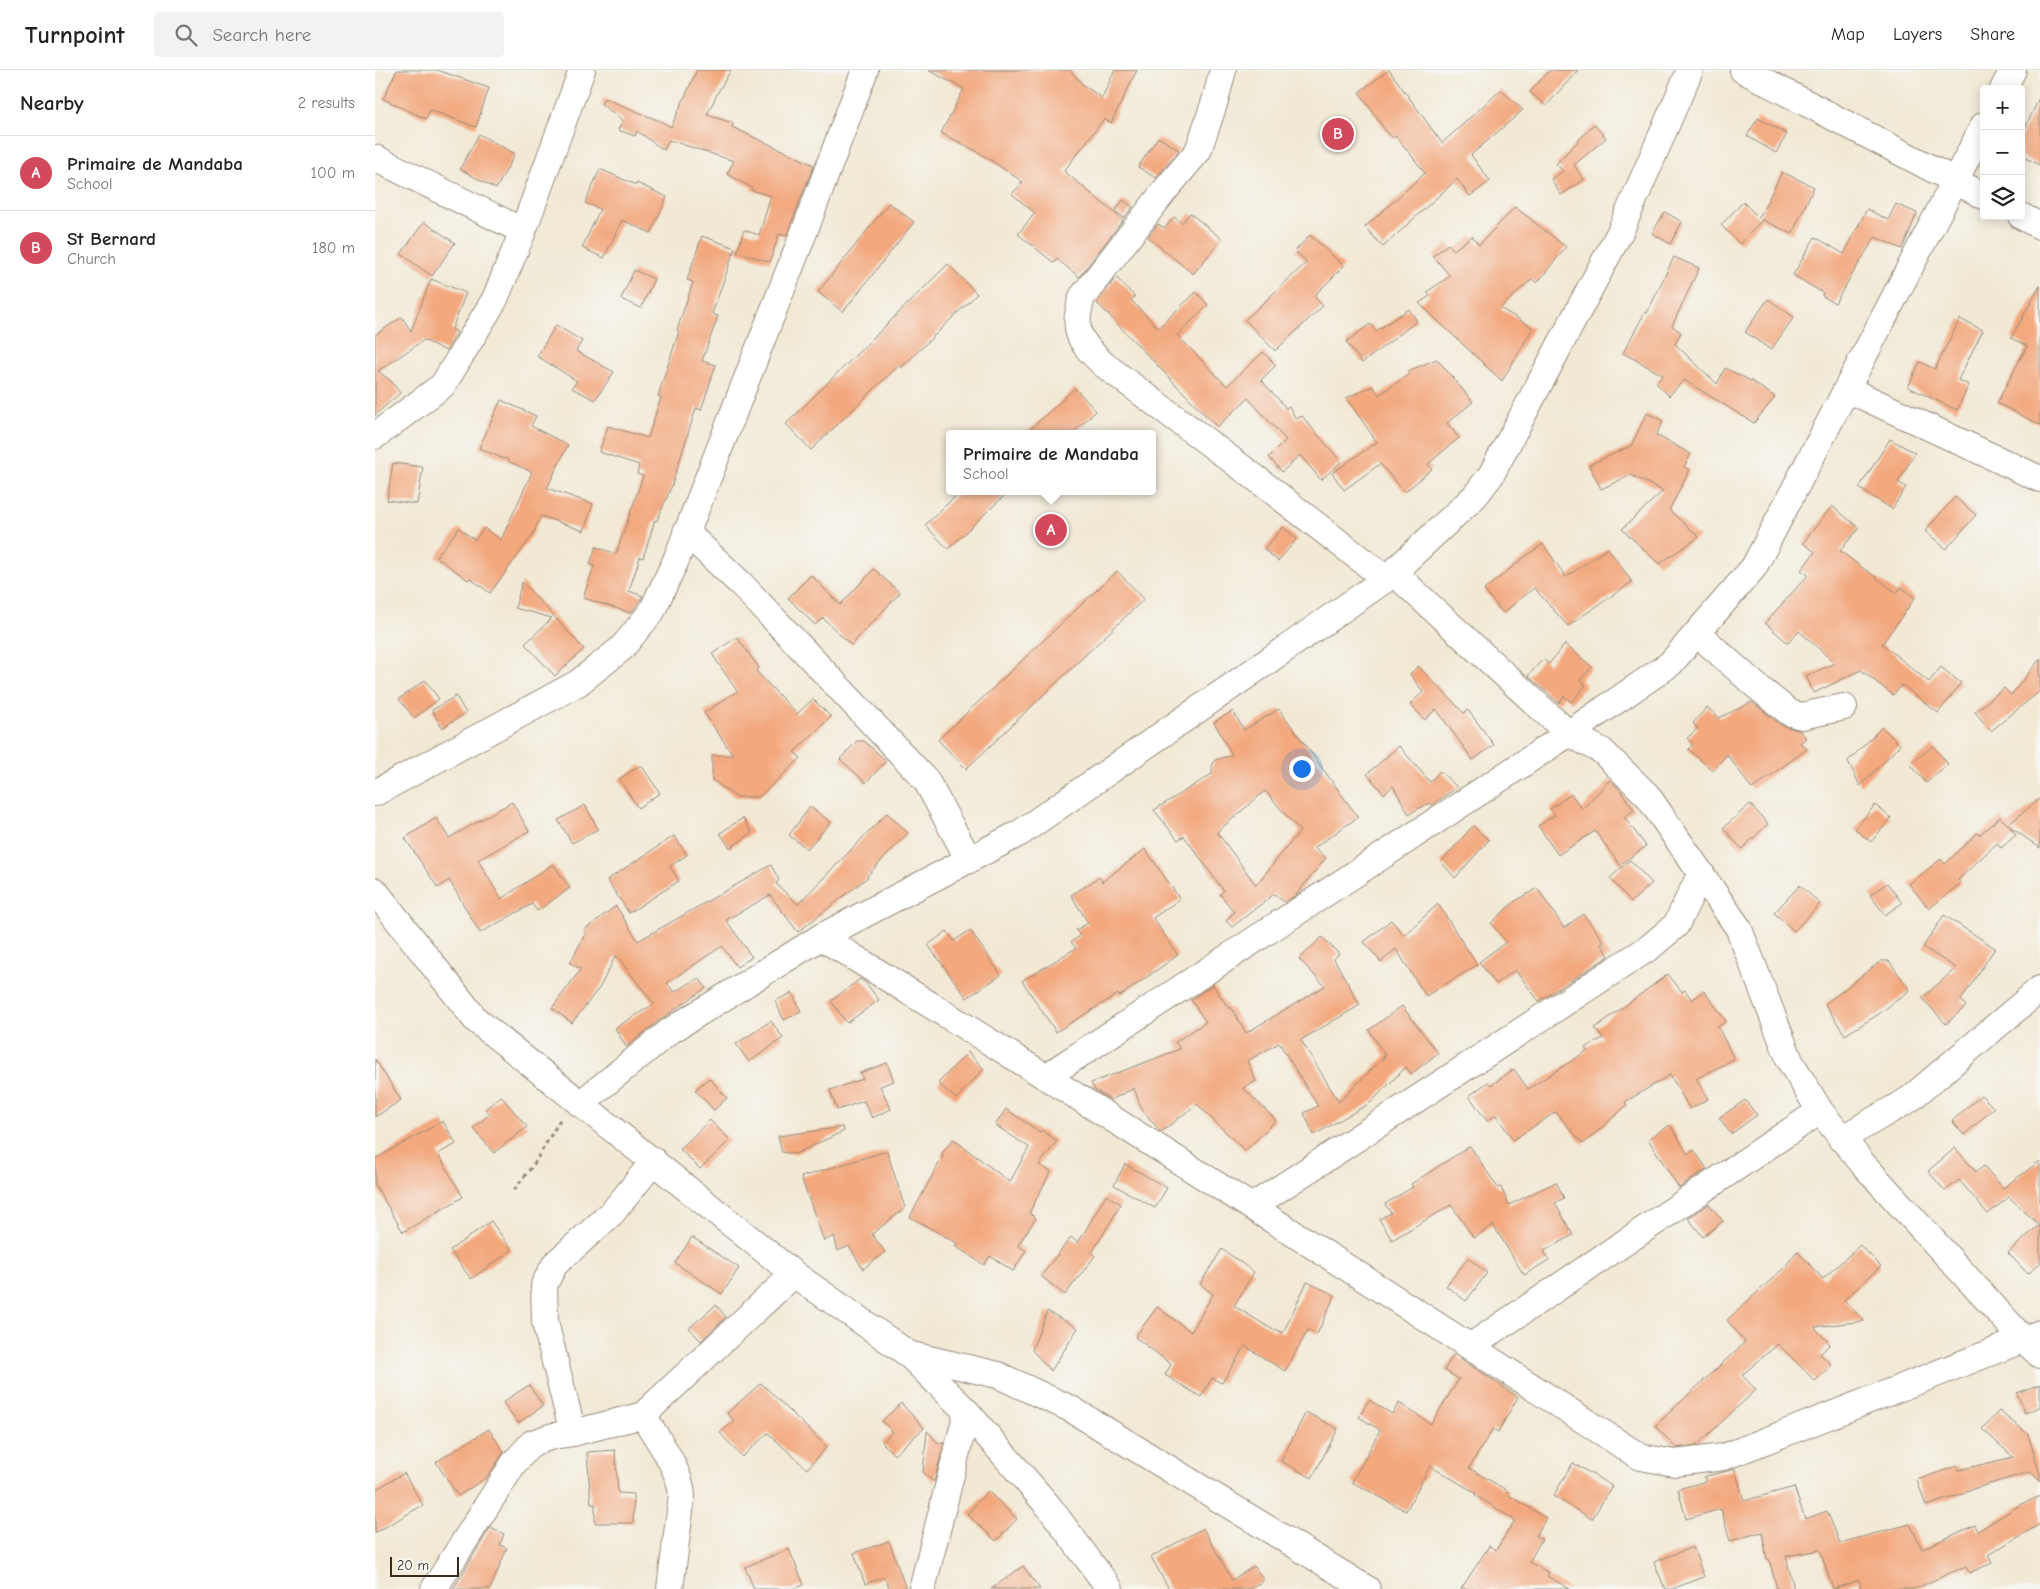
<!DOCTYPE html>
<meta charset="utf-8">
<style>
:root{--surface:#fff;--page:#f2f2f2;--text:#222;--muted:#767676;--line:#e0e0e0;--accent:#d1495b}
body{margin:0;font-family:"Comic Neue",sans-serif;background:var(--page);color:var(--text)}
.controls{position:absolute;right:15px;top:15px;display:grid;overflow:hidden;border-radius:5px;box-shadow:0 2px 12px #0003}
.controls button{width:45px;height:45px;display:grid;place-items:center;padding:0;border:0;border-bottom:1px solid var(--line);background:var(--surface);color:var(--text);font:25px sans-serif}
.scale{position:absolute;left:15px;bottom:12px;width:69px;box-sizing:border-box;padding-left:5px;border:2px solid #3b2a1e;border-top:0;font-size:14px;line-height:18px;white-space:nowrap;color:#3b2a1e;-webkit-text-stroke:4px #f6f6f2;paint-order:stroke}
.you{position:absolute;left:926px;top:698px;width:18px;height:18px;margin:-12px;border:4px solid #fff;border-radius:50%;background:#1a73e8;box-shadow:0 0 0 8px #1a73e833}
.badge{display:grid;place-items:center;width:32px;height:32px;border-radius:50%;background:var(--accent);color:#fff;font-size:16px;font-weight:700}
.pin{position:absolute;translate:-50% -50%;border:2px solid #fff;box-shadow:0 1px 5px #0006}
.popup{position:absolute;left:571px;top:360px;width:210px;height:65px;box-sizing:border-box;display:grid;place-content:center;border-radius:5px;background:var(--surface);filter:drop-shadow(0 1px 4px #0005);font-size:16px;white-space:nowrap;color:var(--muted)}
.popup b{font-size:19px;color:var(--text)}
.popup::after{content:'';position:absolute;left:50%;top:100%;margin-left:-10px;border:10px solid transparent;border-top-color:var(--surface)}
.list{margin:0;padding:0;list-style:none}
h2{display:flex;justify-content:space-between;align-items:center;height:65px;margin:0;padding:0 20px;font-size:21px}
h2 small{font-size:16px;font-weight:400;color:var(--muted)}
.list li{display:grid;grid-template-columns:32px 1fr auto;gap:15px;align-items:center;box-sizing:border-box;height:75px;padding:0 20px;border-top:1px solid var(--line)}
.list b{display:block;font-size:19px;white-space:nowrap}
.list p{margin:0;font-size:16px;white-space:nowrap;color:var(--muted)}
.list em{font-size:16px;font-style:normal;color:var(--muted)}
.icon{flex:none;width:28px;height:28px;fill:none;stroke:currentColor;stroke-width:2;stroke-linecap:round;stroke-linejoin:round}
.map{position:relative;flex:none;width:1665px;height:1519px;overflow:hidden}
header{display:flex;align-items:center;gap:30px;box-sizing:border-box;height:70px;padding:0 25px;background:var(--surface);border-bottom:1px solid var(--line)}
header strong{font-size:24px}
nav{display:flex;gap:28px;margin-inline-start:auto;font-size:18px}
.search{width:350px;height:45px;background:var(--page);display:flex;align-items:center;gap:12px;box-sizing:border-box;padding:0 18px;border-radius:5px;color:var(--muted);font-size:19px}
main{display:flex}
aside{flex:1;background:var(--surface)}
.map>svg:first-child{display:block}
</style>
<header>
<strong>Turnpoint</strong>
<div class="search"><svg class="icon" aria-label="search" viewBox="0 0 24 24"><circle cx="10" cy="10" r="6"/><path d="M15 15l6 6"/></svg>Search here</div>
<nav><a>Map</a><a>Layers</a><a>Share</a></nav>
</header>
<main>
<aside>
<h2>Nearby<small>2 results</small></h2>
<ul class="list">
<li><span class="badge">A</span><div><b>Primaire de Mandaba</b><p>School</p></div><em>100 m</em></li>
<li><span class="badge">B</span><div><b>St Bernard</b><p>Church</p></div><em>180 m</em></li>
</ul>
</aside>
<div class="map">
<svg width="1665" height="1519" viewBox="0 0 1665 1519">
<rect width="100%" height="100%" fill="#f6f6f2"/>
<filter id="ink" filterUnits="userSpaceOnUse"><feTurbulence type="fractalNoise" baseFrequency=".02" numOctaves="2"/><feDisplacementMap in="SourceGraphic" scale="10" xChannelSelector="R" yChannelSelector="G"/><feConvolveMatrix kernelMatrix="1 2 1 2 8 2 1 2 1" color-interpolation-filters="sRGB"/></filter>
<filter id="wash" filterUnits="userSpaceOnUse"><feTurbulence type="fractalNoise" baseFrequency=".0096" numOctaves="4" result="noise"/><feDisplacementMap in="SourceGraphic" scale="20" xChannelSelector="R" yChannelSelector="G"/><feGaussianBlur stdDeviation="1.12" result="paint"/><feColorMatrix in="noise" values="0 0 0 0 0 0 0 0 0 0 0 0 0 0 0 0 0 1.4 0 .05"/><feComposite in="paint" operator="in"/></filter>
<g filter="url(#wash)">
<rect width="100%" height="100%" fill="#f2e9d5"/>
<g id="blocks">
<g fill="#f3a87e" fill-rule="evenodd">
<polygon points="22,0 62,0 114,18 101,57 55,40 51,49 8,29"/>
<polygon points="322,0 356,0 343,22 332,45 358,53 357,57 439,95 411,166 404,164 395,192 362,182 369,160 384,165 396,126 376,120 377,118 352,104 359,91 294,70 289,80 262,61 260,66 243,60 248,50 226,34 229,28 287,52 296,57"/>
<polygon points="553,0 695,0 708,15 727,28 740,0 762,0 736,53 729,49 689,101 748,150 704,207 682,189 679,193 643,164 660,143 637,124 648,112 605,83 566,63 589,19"/>
<polygon points="1014,0 1067,73 1126,20 1148,40 1096,85 1115,111 1095,126 1082,109 1008,177 990,157 1050,103 1021,66 1018,68 1010,60 984,22"/>
<polygon points="1175,0 1203,0 1171,36 1155,22"/>
<polygon points="1665,26 1665,95 1646,86 1646,67"/>
<polygon points="1383,48 1412,64 1401,83 1372,66"/>
<polygon points="1219,54 1231,68 1199,95 1209,110 1186,125 1176,109 1188,101 1181,94"/>
<polygon points="104,64 140,84 121,119 85,99"/>
<polygon points="783,67 804,80 781,108 763,97"/>
<polygon points="225,99 261,115 262,113 292,127 276,163 247,150 229,188 207,178 225,139 210,133"/>
<polygon points="1407,102 1439,117 1417,164 1386,149 1387,150 1365,174 1346,155 1368,132 1384,148"/>
<polygon points="748,130 758,137 749,148 740,141"/>
<polygon points="514,133 539,152 468,242 443,222"/>
<polygon points="1521,134 1542,143 1527,179 1500,167 1460,233 1447,226 1448,223 1418,205 1440,167 1469,184 1492,139 1513,150"/>
<polygon points="1140,137 1191,177 1162,213 1157,209 1125,238 1158,258 1127,311 1044,233 1055,226 1052,222 1075,206 1058,186 1073,174 1079,180 1097,166 1104,175"/>
<polygon points="1290,142 1307,152 1295,174 1277,163"/>
<polygon points="815,143 847,169 818,204 773,167 783,154 790,158 799,147 807,153"/>
<polygon points="49,152 80,173 57,206 26,184"/>
<polygon points="935,165 969,196 939,226 948,236 900,281 870,250 932,192 920,181"/>
<polygon points="327,166 360,178 337,244 343,246 327,291 341,295 326,340 321,338 297,415 282,451 280,450 268,488 265,487 254,521 268,526 256,543 208,528 219,496 215,494 221,477 241,484 268,406 262,404 264,395 224,382 233,356 273,368 286,327 283,326 304,261 302,260 318,212 312,210"/>
<polygon points="1299,187 1324,198 1297,256 1306,262 1300,274 1342,314 1350,298 1376,311 1400,327 1379,353 1309,310 1294,326 1281,313 1288,305 1248,283 1270,242 1272,243"/>
<polygon points="573,194 602,224 526,298 524,295 436,380 411,354"/>
<polygon points="259,200 279,209 266,238 246,229"/>
<polygon points="741,207 760,227 756,230 783,258 821,222 833,235 802,265 852,316 888,282 901,295 886,310 911,338 914,336 921,349 927,346 966,392 946,410 925,385 907,402 894,387 911,370 873,328 842,357 722,233"/>
<polygon points="56,209 91,223 77,259 82,262 71,281 49,270 3,301 17,312 25,323 0,345 0,265 27,247 36,261"/>
<polygon points="1665,216 1665,355 1622,333 1652,276 1636,268"/>
<polygon points="1393,229 1419,247 1396,280 1370,262"/>
<polygon points="1034,239 1042,251 987,293 971,272 995,254 1001,261"/>
<polygon points="1585,249 1608,260 1583,310 1594,315 1582,340 1533,317 1545,292 1560,299"/>
<polygon points="181,255 207,271 201,281 239,302 220,330 197,318 202,311 162,286"/>
<polygon points="1062,289 1098,332 1072,353 1084,368 1053,394 1057,399 1030,422 1005,394 969,420 957,403 1002,372 971,328 998,316 1004,325 1034,304 1033,301"/>
<polygon points="700,318 721,341 697,364 650,364"/>
<polygon points="126,330 161,346 156,356 193,375 172,418 218,434 209,461 166,446 157,466 115,523 95,508 93,510 61,487 84,458 100,470 109,458 126,470 157,402 135,392 131,388 129,389 104,378"/>
<polygon points="1272,343 1288,351 1281,365 1316,384 1309,397 1315,400 1294,440 1324,467 1284,494 1247,459 1288,421 1256,405 1226,419 1214,395 1256,376"/>
<polygon points="1515,369 1540,383 1523,412 1531,417 1517,439 1484,418"/>
<polygon points="18,393 48,397 42,434 12,430"/>
<polygon points="586,421 634,421 573,479 550,455"/>
<polygon points="1580,427 1601,445 1571,479 1550,461"/>
<polygon points="1457,436 1484,458 1465,481 1522,523 1526,517 1540,528 1507,574 1554,612 1566,597 1586,613 1563,643 1527,615 1518,625 1486,600 1439,623 1431,606 1460,593 1424,561 1413,573 1390,553 1433,505 1426,500 1440,482 1428,473"/>
<polygon points="908,457 922,469 903,491 889,479"/>
<polygon points="1168,474 1191,507 1233,478 1257,512 1193,556 1159,518 1128,543 1109,520 1147,489"/>
<polygon points="499,499 525,523 476,575 448,548 440,555 413,528 436,505 465,535"/>
<polygon points="742,501 769,529 591,699 563,670"/>
<polygon points="147,512 209,579 180,606 150,574 177,548 140,538"/>
<polygon points="362,567 384,598 381,601 422,644 438,629 456,647 419,682 426,688 384,727 361,727 337,710 337,685 358,685 329,643 362,621 337,584"/>
<polygon points="1190,574 1217,597 1205,610 1211,615 1197,632 1189,626 1184,633 1153,606 1168,589 1174,594"/>
<polygon points="1665,589 1665,621 1616,661 1600,642 1629,618 1636,625"/>
<polygon points="1043,596 1089,643 1093,640 1119,675 1098,690 1061,639 1050,650 1035,634 1048,622 1035,604"/>
<polygon points="50,610 64,629 39,648 24,629"/>
<polygon points="81,626 91,643 67,658 57,640"/>
<polygon points="1377,632 1406,655 1425,661 1431,668 1425,673 1432,679 1377,719 1352,684 1338,701 1313,679 1318,674 1312,668 1323,658 1318,653 1332,637 1344,648"/>
<path d="M904 639 983 747 939 778 951 788 920 826 909 832 899 824 857 857 851 851 859 842 845 824 849 821 809 766 803 770 779 740 837 704V696L840 690 857 685 839 652 858 641 869 660ZM890 721 925 761 881 815 842 762Z"/>
<polygon points="1507,657 1525,675 1485,716 1473,691"/>
<polygon points="482,671 489,671 511,691 491,713 465,689"/>
<polygon points="1024,676 1055,712 1065,701 1082,717 1057,735 1054,733 1034,744 1018,716 1009,724 992,704"/>
<polygon points="1558,676 1573,694 1551,713 1535,694"/>
<polygon points="266,695 285,723 263,738 244,709"/>
<polygon points="1235,710 1245,720 1259,740 1249,747 1271,776 1245,795 1220,761 1183,785 1163,756 1180,745 1175,739 1196,724 1207,739"/>
<polygon points="1665,728 1665,778 1634,756 1641,765 1626,778 1622,773 1583,810 1586,813 1554,839 1534,814 1566,789 1570,794 1602,763 1604,765 1625,747 1633,755"/>
<polygon points="137,732 154,761 103,790 126,829 178,794 195,818 162,841 157,834 105,863 74,810 63,818 30,768 61,748 74,768"/>
<polygon points="1375,734 1393,754 1367,779 1348,758"/>
<polygon points="210,735 223,759 197,773 183,750"/>
<polygon points="1500,735 1516,748 1496,772 1480,759"/>
<polygon points="435,737 456,752 432,779 414,765"/>
<polygon points="512,743 533,763 492,806 493,807 423,862 395,825 351,850 377,887 362,897 347,876 292,913 299,922 324,908 331,918 286,949 251,977 240,958 279,934 241,885 225,917 197,953 177,938 206,899 195,893 211,863 209,860 241,836 263,871 396,795 404,810 401,814 423,834"/>
<polygon points="368,748 377,763 355,778 345,763"/>
<polygon points="1098,756 1114,770 1080,808 1066,792"/>
<polygon points="299,766 312,785 295,796 304,811 254,843 232,810"/>
<polygon points="770,779 805,829 778,848 803,885 745,926 743,924 681,962 647,911 701,878 696,872 705,866 701,860 713,853 696,825 725,807 727,812"/>
<polygon points="1255,790 1277,813 1256,832 1235,808"/>
<polygon points="1512,813 1527,833 1510,845 1495,825"/>
<polygon points="1425,815 1445,834 1419,861 1399,843"/>
<polygon points="1162,818 1189,858 1208,844 1229,872 1226,874 1234,886 1164,931 1140,900 1121,914 1104,892 1131,872 1116,853 1139,832"/>
<polygon points="1063,834 1102,895 1051,926 1021,879 1006,892 989,872 1016,850 1029,865"/>
<polygon points="1569,845 1620,878 1586,930 1591,936 1571,954 1547,928 1581,898 1548,877"/>
<polygon points="595,860 626,905 592,928 553,875 572,861 579,871"/>
<polygon points="947,867 964,884 959,889 985,935 926,970 964,1032 1010,986 994,960 1027,936 1063,983 1036,1004 1031,997 995,1033 939,1065 929,1043 943,1036 904,973 872,991 881,1011 868,1018 901,1050 870,1081 822,1034 786,1062 767,1040 759,1018 736,1030 720,1020 716,1013 805,979 800,972 831,952 816,930 838,915 854,939 856,937 871,963 950,916 924,889"/>
<polygon points="1506,891 1514,891 1535,920 1504,944 1470,965 1450,934"/>
<polygon points="1293,904 1307,922 1310,920 1317,930 1329,921 1351,951 1343,957 1359,989 1321,1009 1333,1029 1315,1039 1295,1005 1250,1032 1252,1035 1208,1074 1181,1042 1138,1070 1121,1045 1112,1051 1094,1026 1113,1012 1116,1015 1139,999 1153,1019 1212,981 1210,978 1228,968 1220,958"/>
<polygon points="485,909 491,913 504,930 472,953 456,931"/>
<polygon points="417,923 426,941 409,950 400,931"/>
<polygon points="396,951 408,968 374,992 361,974"/>
<polygon points="593,982 609,999 581,1029 563,1013"/>
<polygon points="0,989 26,1030 0,1047"/>
<polygon points="512,993 519,1011 505,1016 516,1039 497,1048 489,1031 462,1040 455,1020 488,1009 485,1003"/>
<polygon points="334,1008 352,1028 339,1040 320,1020"/>
<polygon points="1606,1025 1619,1038 1589,1065 1577,1051"/>
<polygon points="126,1026 152,1057 119,1083 98,1058 115,1044 110,1039"/>
<polygon points="1370,1030 1382,1045 1356,1064 1344,1048"/>
<polygon points="631,1039 665,1062 667,1060 682,1071 664,1095 676,1101 654,1143 661,1148 643,1175 651,1181 638,1201 615,1186 609,1195 580,1176 582,1173 535,1147 568,1086 566,1085 578,1069 635,1112 654,1077 620,1055"/>
<polygon points="335,1050 355,1070 325,1099 305,1079"/>
<polygon points="68,1051 81,1074 63,1084 88,1127 28,1162 0,1115 0,1089"/>
<polygon points="1295,1055 1313,1084 1319,1080 1332,1099 1304,1118 1273,1069"/>
<polygon points="468,1057 469,1061 420,1084 407,1082 403,1066"/>
<polygon points="1095,1076 1123,1118 1126,1117 1134,1135 1181,1112 1189,1128 1180,1133 1198,1165 1169,1181 1174,1190 1149,1205 1118,1155 1099,1168 1076,1135 1017,1170 1004,1149 1016,1143 1010,1134 1038,1117 1036,1114"/>
<polygon points="1580,1078 1601,1102 1609,1096 1628,1118 1665,1091 1665,1193 1653,1204 1633,1183 1664,1155 1634,1127 1613,1144 1584,1110 1570,1121 1553,1101"/>
<polygon points="512,1081 530,1138 497,1164 510,1182 488,1199 474,1176 463,1181 459,1166 449,1171 426,1107"/>
<polygon points="750,1094 792,1118 780,1138 739,1115"/>
<polygon points="731,1125 746,1134 717,1183 720,1186 690,1225 666,1206 696,1167 703,1173"/>
<polygon points="1334,1134 1348,1151 1328,1167 1313,1148"/>
<polygon points="116,1151 137,1180 96,1209 75,1180"/>
<polygon points="317,1167 364,1198 347,1224 300,1193"/>
<polygon points="1485,1175 1506,1196 1469,1230 1489,1251 1439,1257 1455,1274 1445,1284 1457,1295 1440,1311 1403,1274 1367,1305 1381,1320 1322,1375 1301,1378 1280,1356 1370,1272 1352,1250 1410,1197 1422,1181 1448,1209"/>
<polygon points="847,1179 879,1202 859,1236 900,1261 901,1259 908,1263 932,1212 960,1225 942,1264 933,1260 910,1301 870,1276 847,1313 837,1308 826,1327 790,1305 796,1294 760,1267 782,1237 816,1262 838,1224 825,1214"/>
<polygon points="1093,1188 1112,1203 1091,1231 1071,1216"/>
<polygon points="341,1235 351,1247 326,1271 314,1258"/>
<polygon points="672,1241 703,1258 676,1301 657,1280"/>
<polygon points="1079,1284 1143,1327 1123,1362 1118,1359 1094,1398 1133,1421 1132,1424 1171,1448 1161,1466 1167,1469 1154,1492 1174,1503 1172,1506 1195,1519 1086,1519 1114,1476 1121,1480 1140,1450 1100,1425 1101,1423 1055,1396 1031,1441 977,1412 1005,1360 984,1347 994,1330 1017,1344 1024,1333 1056,1354 1084,1309 1069,1300"/>
<polygon points="386,1313 452,1377 432,1399 393,1363 367,1387 345,1363 359,1351 352,1343"/>
<polygon points="1665,1314 1665,1337 1650,1343 1642,1323"/>
<polygon points="154,1315 168,1336 143,1353 128,1332"/>
<polygon points="526,1333 549,1358 519,1385 507,1372 518,1362 507,1351"/>
<polygon points="1624,1341 1653,1364 1665,1404 1665,1411 1655,1402 1591,1421 1591,1423 1551,1436 1542,1410 1582,1396 1584,1400 1638,1387 1607,1359"/>
<polygon points="931,1342 963,1359 937,1408 906,1391"/>
<polygon points="114,1359 129,1382 112,1407 83,1426 61,1392"/>
<polygon points="552,1361 563,1373 569,1373 559,1412 548,1402"/>
<polygon points="240,1380 243,1423 259,1424 258,1453 220,1453 220,1434 216,1434 212,1382"/>
<polygon points="1198,1393 1237,1416 1217,1449 1178,1426"/>
<polygon points="1360,1399 1369,1431 1419,1417 1430,1449 1452,1441 1465,1473 1535,1454 1547,1479 1600,1455 1603,1461 1645,1435 1665,1426 1665,1454 1613,1485 1617,1493 1594,1503 1591,1496 1539,1519 1486,1519 1484,1510 1458,1519 1445,1480 1411,1486 1419,1519 1402,1519 1394,1489 1392,1489 1387,1462 1355,1471 1346,1439 1311,1449 1303,1419 1332,1411 1328,1407"/>
<polygon points="29,1403 48,1435 0,1463 0,1420"/>
<polygon points="613,1421 642,1449 621,1471 592,1444"/>
<polygon points="115,1458 129,1464 125,1475 132,1478 115,1519 78,1519"/>
<polygon points="828,1458 857,1510 879,1496 889,1510 875,1519 794,1519 776,1487"/>
<polygon points="514,1471 531,1519 515,1519 509,1507 490,1514 479,1483"/>
<polygon points="1318,1477 1329,1507 1297,1519 1290,1519 1279,1492"/>
<polygon points="414,1479 429,1515 418,1519 379,1519 370,1497"/>
<polygon points="648,1496 665,1519 616,1519"/>
</g>
</g>
</g>
<g filter="url(#ink)">
<use href="#blocks" fill-opacity="0" stroke="#968a7a" stroke-width="1"/>
<g fill="none" stroke-linecap="round" stroke-linejoin="round">
<defs>
<g id="minor">
<path d="M848 0 840 31 823 81 791 119 707 227C697 261 703 270 728 294L882 409 1011 509"/>
<polyline points="1368,0 1609,126"/>
<polyline points="1628,19 1638,0"/>
<polyline points="0,88 148,161"/>
<polyline points="1646,146 1665,156"/>
<polyline points="1472,319 1665,409"/>
<polyline points="0,366 68,315 120,229 148,161 207,0"/>
<polyline points="311,462 366,514 551,710 594,790"/>
<polyline points="1019,503 1193,663 1227,681 1272,725 1364,859 1415,991 1445,1041 1488,1094 1649,1270 1665,1285"/>
<polyline points="1322,563 1380,615 1415,643 1427,646 1469,637"/>
<polyline points="0,723 203,613 247,578 277,541 301,490 433,152 490,0"/>
<polyline points="0,821 101,950 419,1204 532,1283 592,1342 675,1438 735,1519"/>
<path d="M446 867C721 1037 994 1210 1265 1387L1300 1393 1349 1387 1665 1263"/>
<polyline points="672,1006 1184,670 1295,594 1379,497 1609,55"/>
<polyline points="205,1034 295,961 446,867 645,763 1011,509 1100,426 1116,405 1245,162 1315,0"/>
<polyline points="1466,1069 1535,1029 1665,919"/>
<polyline points="878,1136 1275,877 1301,855 1326,803"/>
<polyline points="1096,1276 1445,1041"/>
<polyline points="532,1284 623,1305 696,1339 992,1519"/>
<path d="M268 1345C281 1368 305 1398 307 1425L295 1519"/>
<polyline points="198,1363 170,1252 169,1215 180,1194 237,1143 279,1091"/>
<polyline points="59,1519 139,1393 157,1373 178,1366 198,1363 268,1345 419,1204"/>
<polyline points="547,1519 592,1342"/>
</g>
</defs>
<use href="#minor" stroke="#968a7a" stroke-width="28"/>
<polyline stroke="#968a7a" stroke-width="3" stroke-dasharray="4 4" stroke-linecap="butt" points="139,1120 159,1094 186,1048"/>
<use href="#minor" stroke="#fff" stroke-width="26"/>
</g>
</g>
</svg>
<div class="controls">
<button>+</button>
<button>−</button>
<button><svg class="icon" aria-label="layers" viewBox="0 0 24 24"><path d="M12 4l9 5-9 5-9-5zM3 14l9 5 9-5"/></svg></button>
</div>
<div class="scale">20 m</div>
<div class="you"></div>
<div class="pin badge" style="left:676px;top:460px">A</div>
<div class="popup"><b>Primaire de Mandaba</b>School</div>
<div class="pin badge" style="left:963px;top:64px">B</div>
</div>
</main>
